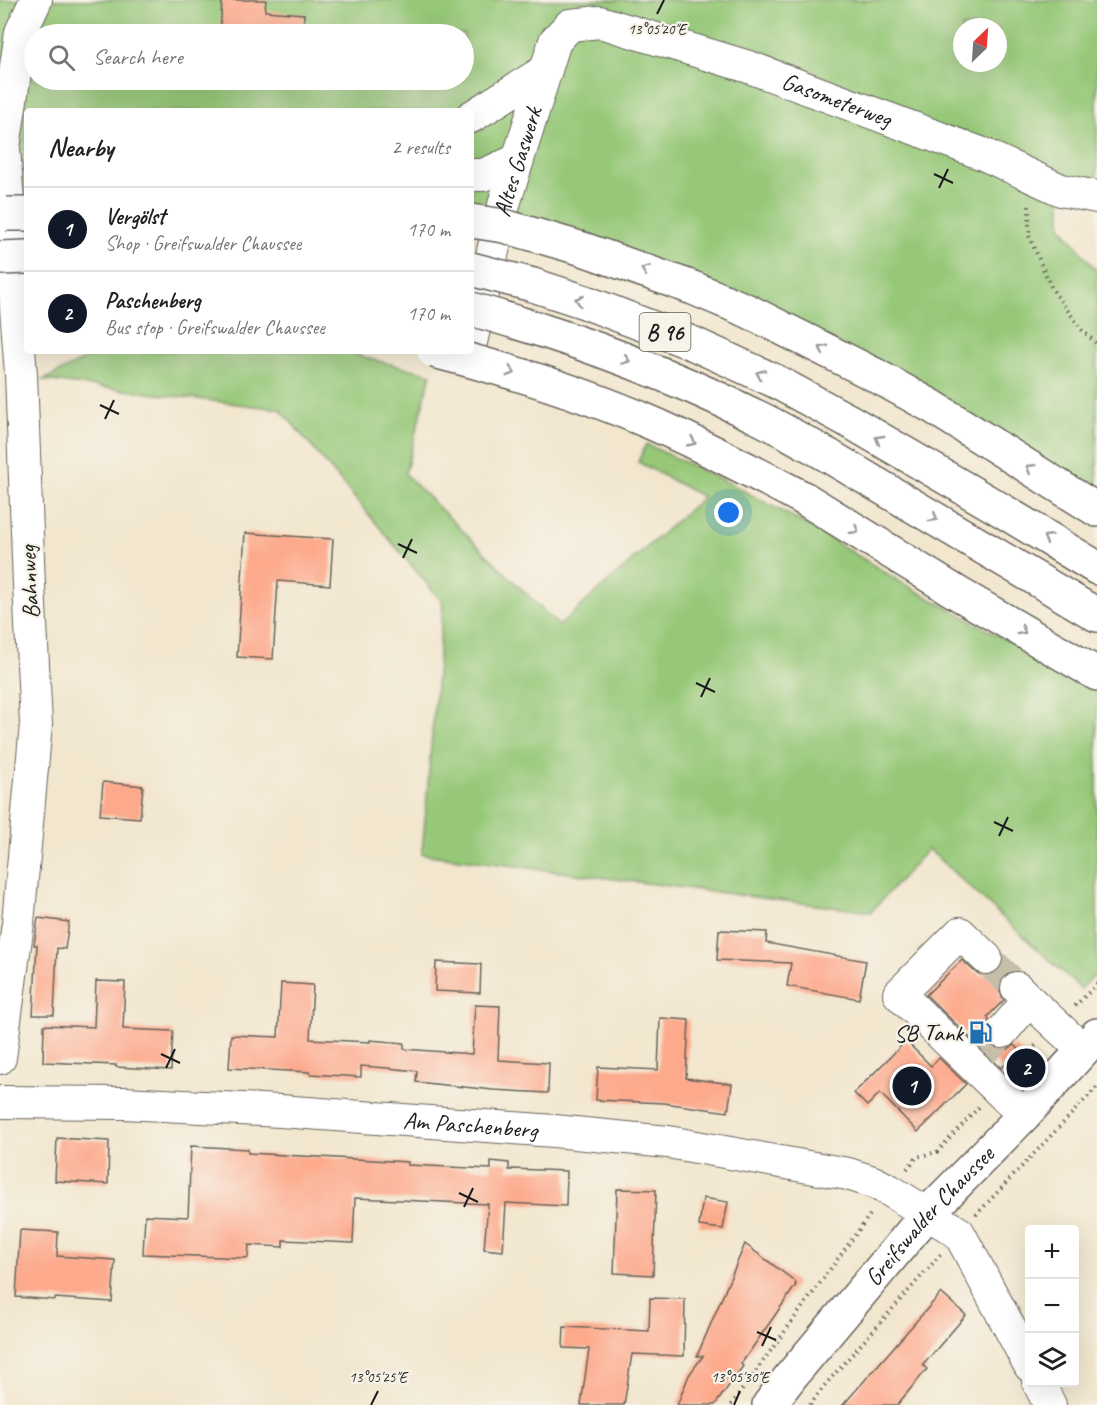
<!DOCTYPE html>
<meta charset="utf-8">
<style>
:root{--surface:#fff;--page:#f6f6f6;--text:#202124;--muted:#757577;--line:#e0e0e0;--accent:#111827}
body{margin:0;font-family:Caveat,sans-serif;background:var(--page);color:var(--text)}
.controls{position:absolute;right:18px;bottom:18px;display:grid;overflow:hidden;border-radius:6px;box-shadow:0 6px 24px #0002}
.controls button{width:54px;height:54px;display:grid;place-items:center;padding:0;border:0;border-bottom:2px solid var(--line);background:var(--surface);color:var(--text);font:30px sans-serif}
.compass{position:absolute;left:953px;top:18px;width:54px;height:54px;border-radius:50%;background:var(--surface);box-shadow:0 6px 24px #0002;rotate:25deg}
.you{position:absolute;left:729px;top:513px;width:21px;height:21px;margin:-15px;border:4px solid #fff;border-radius:50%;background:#1a73e8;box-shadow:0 0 0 9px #1a73e833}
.badge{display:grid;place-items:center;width:39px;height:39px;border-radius:50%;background:var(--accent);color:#fff;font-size:20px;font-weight:700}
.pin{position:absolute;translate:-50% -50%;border:3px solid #fff;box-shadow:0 2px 6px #0006}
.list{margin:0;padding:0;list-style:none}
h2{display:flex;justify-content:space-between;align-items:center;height:78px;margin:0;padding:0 24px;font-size:26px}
h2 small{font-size:20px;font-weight:400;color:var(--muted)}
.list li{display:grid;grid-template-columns:39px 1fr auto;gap:18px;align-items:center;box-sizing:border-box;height:84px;padding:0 24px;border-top:2px solid var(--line)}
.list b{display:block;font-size:22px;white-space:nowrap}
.list p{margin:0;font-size:20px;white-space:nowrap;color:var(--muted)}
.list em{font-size:20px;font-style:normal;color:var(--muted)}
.icon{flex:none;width:33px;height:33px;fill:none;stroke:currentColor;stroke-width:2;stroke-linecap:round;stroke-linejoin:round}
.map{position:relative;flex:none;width:1097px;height:1405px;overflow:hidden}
.search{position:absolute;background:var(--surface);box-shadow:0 6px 24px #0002;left:24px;top:24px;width:450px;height:66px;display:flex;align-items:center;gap:15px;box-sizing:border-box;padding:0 21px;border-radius:33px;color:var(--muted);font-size:22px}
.panel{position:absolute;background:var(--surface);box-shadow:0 6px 24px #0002;left:24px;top:108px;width:450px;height:246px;border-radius:6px}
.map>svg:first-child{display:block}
</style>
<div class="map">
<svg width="1097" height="1405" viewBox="0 0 1097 1405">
<rect width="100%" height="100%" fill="#f7f3e8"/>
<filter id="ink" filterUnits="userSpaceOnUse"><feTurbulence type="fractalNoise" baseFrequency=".0167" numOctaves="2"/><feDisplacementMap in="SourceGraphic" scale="12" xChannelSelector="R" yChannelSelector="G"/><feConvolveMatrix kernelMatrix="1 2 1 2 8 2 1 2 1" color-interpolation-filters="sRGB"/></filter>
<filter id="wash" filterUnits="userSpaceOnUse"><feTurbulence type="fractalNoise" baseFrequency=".008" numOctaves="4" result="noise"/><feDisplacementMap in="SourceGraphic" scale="24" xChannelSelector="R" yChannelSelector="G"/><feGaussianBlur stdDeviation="1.35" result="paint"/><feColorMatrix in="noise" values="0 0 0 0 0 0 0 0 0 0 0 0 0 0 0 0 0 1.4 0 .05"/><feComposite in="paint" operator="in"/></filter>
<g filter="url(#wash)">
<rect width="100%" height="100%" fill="#f2e6ce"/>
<g fill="#96c878" stroke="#59724a" stroke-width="1.5" fill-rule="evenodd">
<path d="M0 0H1097V197L1061 190V226L1097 272V510L875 375 471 220V111H27V215L0 216ZM962 27H998V63H962ZM34 34H464V80H34Z"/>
<polygon points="86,351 346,351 370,359 431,374 405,474 559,626 703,497 638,462 646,444 731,484 813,528 902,583 1097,689 1097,972 1081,989 928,849 871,912 422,854 443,603 280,409 43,380 90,357"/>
</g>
<g id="blocks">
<g fill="#fda98b">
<polygon points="222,0 266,0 265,11 304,14 303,34 220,34"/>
<polygon points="245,533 333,539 330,585 278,581 273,659 237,657"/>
<polygon points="103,782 143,786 140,818 100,815"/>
<polygon points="38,918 69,922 65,949 57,948 54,1015 33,1015 37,945 34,945"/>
<polygon points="719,930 767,932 766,943 866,961 859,999 787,986 791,963 717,960"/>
<polygon points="1003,958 1015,971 1012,971 1005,975 1000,983 1000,992 1004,1000 987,1017 989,1019 984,1028 985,1038 990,1045 998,1050 1008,1049 1014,1045 1028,1060 1017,1073 1006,1064 1001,1068 926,995 962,960 974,971 981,975 990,975 999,970 1003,963"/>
<polygon points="436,962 481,964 480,993 435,991"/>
<polygon points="96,981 125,982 123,1029 173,1031 171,1070 116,1067 116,1065 43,1062 44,1025 94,1027"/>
<polygon points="281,983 313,985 310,1039 370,1042 370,1040 404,1043 404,1049 472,1054 475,1005 500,1006 498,1060 549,1063 548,1093 493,1090 416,1082 417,1071 387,1068 361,1066 361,1077 310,1074 310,1072 229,1068 231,1035 278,1037"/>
<polygon points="660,1018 689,1020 686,1078 732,1084 728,1112 664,1103 596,1100 598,1067 658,1070"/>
<polygon points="906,1041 931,1066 939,1058 966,1084 918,1132 880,1093 867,1106 854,1093"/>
<polygon points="57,1138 109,1141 108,1184 55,1181"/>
<polygon points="191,1146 248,1149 248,1153 408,1162 408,1165 491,1169 491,1161 509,1163 509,1170 512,1170 512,1169 567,1171 566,1206 506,1203 503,1251 484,1249 488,1204 355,1198 353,1243 283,1240 283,1247 249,1245 248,1258 143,1254 145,1215 188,1217"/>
<polygon points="617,1189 656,1190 653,1275 614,1273"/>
<polygon points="703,1198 728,1202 723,1229 699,1226"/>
<polygon points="20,1230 58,1232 57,1256 115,1260 112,1302 55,1298 55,1300 16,1297"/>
<polygon points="745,1244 796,1282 795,1284 796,1285 741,1364 743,1366 715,1405 677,1405 689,1375 703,1356 697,1356"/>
<polygon points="941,1293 966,1315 923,1365 927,1369 897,1405 843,1405"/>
<polygon points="650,1298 685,1299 684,1356 632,1354 624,1405 581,1405 589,1349 563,1348 564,1327 649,1331"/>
</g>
</g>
</g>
<g filter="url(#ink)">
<use href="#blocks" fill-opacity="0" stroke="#67635a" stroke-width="1.5"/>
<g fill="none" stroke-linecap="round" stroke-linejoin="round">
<g stroke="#c7beaa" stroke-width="32" stroke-dasharray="32 16" stroke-linecap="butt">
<polyline points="986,958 1017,988"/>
<polyline points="980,1054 1002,1032"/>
</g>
<defs>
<g id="minor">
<polyline points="471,117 546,70"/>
<polyline points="471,175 483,175 518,160"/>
<path id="s1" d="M471 342 505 201 546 70 555 41 570 25 600 22 749 67 983 154 1061 190 1097 197"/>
<polyline points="986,958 960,933 899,994 1024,1115"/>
<polyline points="1029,1000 1083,1050"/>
<polyline points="1002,1032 1029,1000 1017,988"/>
<polyline points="0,1058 18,923 36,724 29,585 21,374 4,148 21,32 36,0"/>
<path id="s2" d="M0 1102 124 1103 280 1111 554 1131 668 1142 848 1174 873 1182 889 1190 959 1233 1030 1366"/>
<polyline points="1038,1382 1050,1405"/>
</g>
<g id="major">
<path id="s3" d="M769 1405 791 1376 927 1214 1024 1115 1097 1035"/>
</g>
<g id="highway">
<polyline points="875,375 933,407 1097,510"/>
<polyline points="849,421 998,508 1097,568"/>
<polyline points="829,456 1097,615"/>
<polyline points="805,499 959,594 1097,674"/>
</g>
</defs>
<use href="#minor" stroke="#67635a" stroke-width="34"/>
<use href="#major" stroke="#67635a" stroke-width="36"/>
<use href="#highway" stroke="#67635a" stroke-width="36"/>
<g stroke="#67635a" stroke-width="4" stroke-dasharray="1.5 4.5" stroke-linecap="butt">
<polyline points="1029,206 1029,236 1052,289 1082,330 1097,344"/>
<polyline points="1075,1006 1097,984"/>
<polyline points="1013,1067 1025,1053 1038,1044"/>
<polyline points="907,1169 917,1157 937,1152 979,1107"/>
<polyline points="976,1215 1097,1087"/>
<polyline points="731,1405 872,1212"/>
<polyline points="810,1405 825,1385 941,1254"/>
</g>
<use href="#minor" stroke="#fff" stroke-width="32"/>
<use href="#major" stroke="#fff" stroke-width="33"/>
<use href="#highway" stroke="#fff" stroke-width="33"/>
<defs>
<g id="highway-bridge">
<polyline points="6,214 27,214"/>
<polyline points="471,221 504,226 583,249 693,288 748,311 875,375"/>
<polyline points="0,258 27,257"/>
<polyline points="471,269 533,285 585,302 694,344 775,381 849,421"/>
<path d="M471 309C568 336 663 371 753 415 779 427 804 442 829 456"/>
<path d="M434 351C509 370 583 393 654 424 706 447 755 473 805 499"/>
</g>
</defs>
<use href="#highway-bridge" stroke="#67635a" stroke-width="36" stroke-linecap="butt"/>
<use href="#highway-bridge" stroke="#fff" stroke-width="33"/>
</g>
<defs><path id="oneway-chevron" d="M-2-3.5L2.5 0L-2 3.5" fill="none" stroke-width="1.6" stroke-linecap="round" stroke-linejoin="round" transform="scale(1.5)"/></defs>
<g stroke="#999">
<use href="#oneway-chevron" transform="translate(645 270) rotate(-159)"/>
<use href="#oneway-chevron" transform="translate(579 300) rotate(-162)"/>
<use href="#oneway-chevron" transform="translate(823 349) rotate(-153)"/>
<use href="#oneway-chevron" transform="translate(626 360) rotate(21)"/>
<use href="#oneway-chevron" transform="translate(511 372) rotate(17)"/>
<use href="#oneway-chevron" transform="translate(760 374) rotate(-155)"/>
<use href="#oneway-chevron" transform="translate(879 439) rotate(-150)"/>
<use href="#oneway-chevron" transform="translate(692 442) rotate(25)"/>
<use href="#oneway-chevron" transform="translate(1030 468) rotate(-148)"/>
<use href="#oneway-chevron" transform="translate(934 518) rotate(31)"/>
<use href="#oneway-chevron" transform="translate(855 530) rotate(32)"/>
<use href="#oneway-chevron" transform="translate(1047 538) rotate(-149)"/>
<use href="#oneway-chevron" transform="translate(1022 631) rotate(30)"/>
</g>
</g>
<path fill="none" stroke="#1c1c1c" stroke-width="2" d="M657 14 664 0M934 174 953 183M939 188 948 169M100 405 119 414M105 419 114 400M398 544 417 553M403 558 412 539M696 683 715 692M701 697 710 678M994 822 1013 831M999 836 1008 817M161 1054 180 1063M166 1068 175 1049M459 1193 478 1202M464 1207 473 1188M757 1332 776 1340M762 1346 771 1327M371 1405 378 1391M734 1405 740 1391"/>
<defs>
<symbol id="fuel-bare" viewBox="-9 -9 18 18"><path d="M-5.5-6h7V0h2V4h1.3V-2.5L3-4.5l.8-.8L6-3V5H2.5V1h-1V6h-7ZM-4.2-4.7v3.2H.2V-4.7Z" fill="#1f6fb2" stroke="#f7f3e8" stroke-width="2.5" paint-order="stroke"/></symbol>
</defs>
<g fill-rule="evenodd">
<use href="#fuel-bare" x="964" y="1016" width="33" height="33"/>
</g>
<g text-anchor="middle" stroke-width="4.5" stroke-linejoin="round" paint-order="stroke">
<rect fill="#f7f3e8" stroke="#5e5c59" stroke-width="1.5" x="639.5" y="313" width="51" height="38" rx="4.5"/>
<g font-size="22" font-weight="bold" fill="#1c1c1c">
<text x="665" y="340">B 96</text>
</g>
<g font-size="24" fill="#1c1c1c" stroke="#f7f3e8">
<text dy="8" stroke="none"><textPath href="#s1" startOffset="614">Gasometerweg</textPath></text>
<text dy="8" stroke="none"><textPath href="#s1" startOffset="186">Altes Gaswerk</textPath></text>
<text transform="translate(29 582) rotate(-93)" y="8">Bahnweg</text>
<text dy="8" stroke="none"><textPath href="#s2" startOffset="471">Am Paschenberg</textPath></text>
<text dy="8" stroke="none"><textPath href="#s3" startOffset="248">Greifswalder Chaussee</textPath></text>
</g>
<g font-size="24" fill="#1c1c1c" stroke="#f7f3e8" text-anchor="end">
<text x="963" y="1041">SB Tank</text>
</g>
</g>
<g font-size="15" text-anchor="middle" fill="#1c1c1c" stroke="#f7f3e8" stroke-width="4.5" stroke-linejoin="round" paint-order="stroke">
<text x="657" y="34">13°05'20"E</text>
<text x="378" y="1382">13°05'25"E</text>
<text x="740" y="1382">13°05'30"E</text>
</g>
</svg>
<div class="controls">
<button>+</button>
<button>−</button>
<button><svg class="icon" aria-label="layers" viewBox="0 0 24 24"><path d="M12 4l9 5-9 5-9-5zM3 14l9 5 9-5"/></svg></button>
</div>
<svg class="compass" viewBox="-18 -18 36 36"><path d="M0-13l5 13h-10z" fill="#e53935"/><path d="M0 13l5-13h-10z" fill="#757577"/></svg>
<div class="you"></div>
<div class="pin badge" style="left:912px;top:1086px">1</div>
<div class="pin badge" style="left:1026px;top:1068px">2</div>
<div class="search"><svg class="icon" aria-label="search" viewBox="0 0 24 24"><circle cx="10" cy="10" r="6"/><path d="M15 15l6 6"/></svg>Search here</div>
<section class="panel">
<h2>Nearby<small>2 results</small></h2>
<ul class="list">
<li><span class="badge">1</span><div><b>Vergölst</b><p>Shop · Greifswalder Chaussee</p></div><em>170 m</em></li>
<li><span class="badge">2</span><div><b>Paschenberg</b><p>Bus stop · Greifswalder Chaussee</p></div><em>170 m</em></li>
</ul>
</section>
</div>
